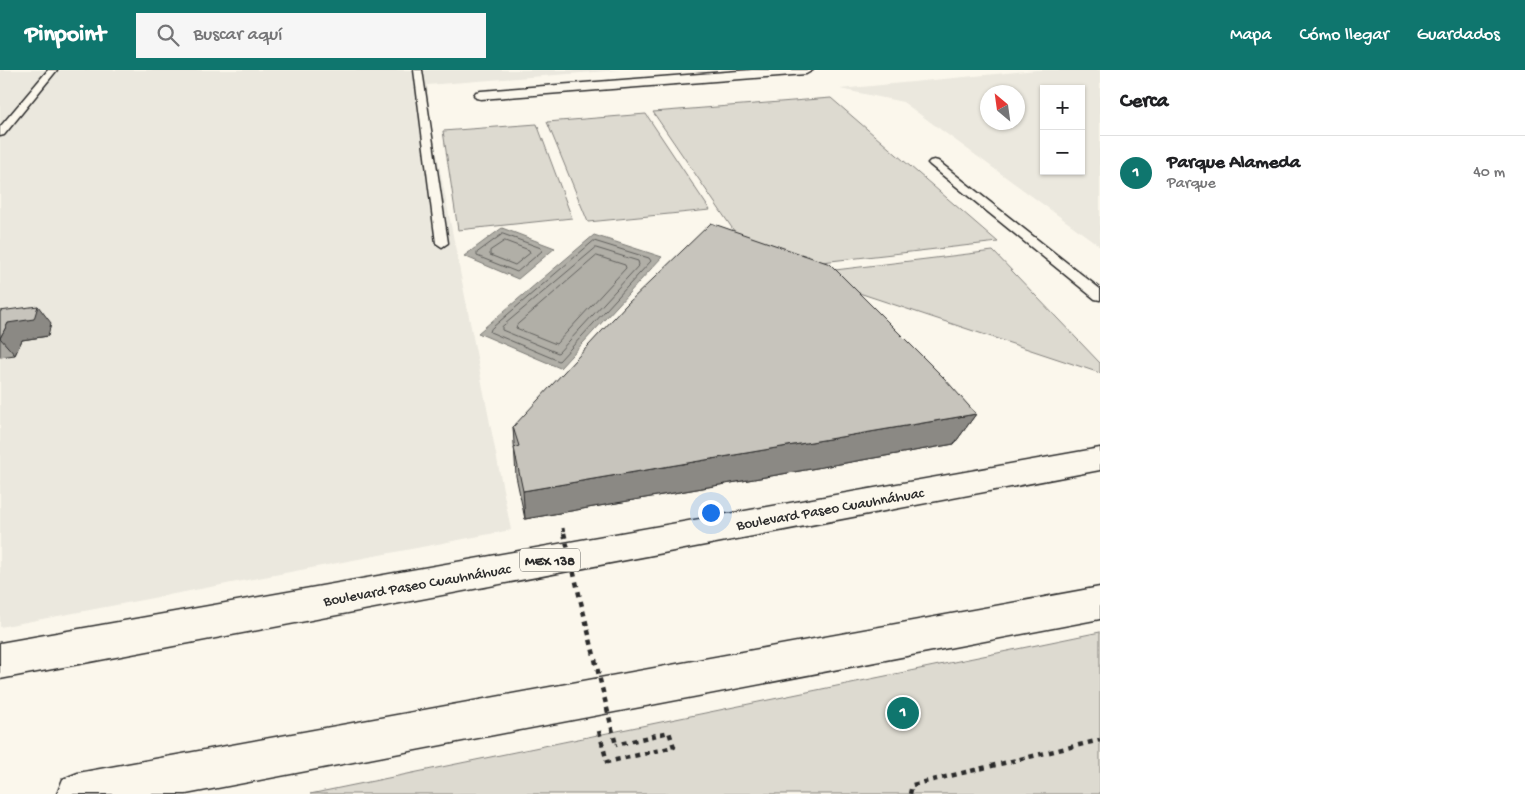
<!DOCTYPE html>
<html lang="es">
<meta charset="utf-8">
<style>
:root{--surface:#fff;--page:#f6f6f6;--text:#202124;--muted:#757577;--line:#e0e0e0;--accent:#0f766e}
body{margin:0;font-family:"Gochi Hand",sans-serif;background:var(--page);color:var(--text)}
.controls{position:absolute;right:15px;top:15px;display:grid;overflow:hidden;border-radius:0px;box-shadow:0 1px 4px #0004}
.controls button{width:45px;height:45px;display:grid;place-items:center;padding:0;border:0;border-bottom:1px solid var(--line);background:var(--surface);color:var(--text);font:25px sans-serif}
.compass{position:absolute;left:980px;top:15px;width:45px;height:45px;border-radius:50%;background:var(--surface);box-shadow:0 1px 4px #0004;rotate:331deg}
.you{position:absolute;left:710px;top:442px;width:18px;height:18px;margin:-12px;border:4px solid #fff;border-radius:50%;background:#1a73e8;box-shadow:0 0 0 8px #1a73e833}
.badge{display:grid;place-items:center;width:32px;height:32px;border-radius:50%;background:var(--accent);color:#fff;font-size:16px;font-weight:700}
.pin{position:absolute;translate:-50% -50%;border:2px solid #fff;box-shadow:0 1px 5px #0006}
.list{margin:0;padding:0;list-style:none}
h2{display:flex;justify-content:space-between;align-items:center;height:65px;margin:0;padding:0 20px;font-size:21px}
h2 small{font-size:16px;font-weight:400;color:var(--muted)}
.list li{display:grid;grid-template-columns:32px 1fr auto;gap:15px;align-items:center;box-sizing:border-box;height:75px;padding:0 20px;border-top:1px solid var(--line)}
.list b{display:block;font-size:19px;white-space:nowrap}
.list p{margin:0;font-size:16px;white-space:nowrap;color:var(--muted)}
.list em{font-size:16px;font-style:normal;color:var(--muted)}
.icon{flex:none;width:28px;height:28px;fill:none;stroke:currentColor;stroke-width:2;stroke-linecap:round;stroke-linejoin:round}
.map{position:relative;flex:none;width:1100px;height:724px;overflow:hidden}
header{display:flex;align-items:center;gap:30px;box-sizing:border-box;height:70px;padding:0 25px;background:var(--accent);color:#fff}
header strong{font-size:24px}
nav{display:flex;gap:28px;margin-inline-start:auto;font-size:18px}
.search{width:350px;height:45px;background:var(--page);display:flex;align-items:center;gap:12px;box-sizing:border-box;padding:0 18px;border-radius:0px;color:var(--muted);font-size:19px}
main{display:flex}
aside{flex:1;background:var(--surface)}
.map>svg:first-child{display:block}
</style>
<header>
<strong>Pinpoint</strong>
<div class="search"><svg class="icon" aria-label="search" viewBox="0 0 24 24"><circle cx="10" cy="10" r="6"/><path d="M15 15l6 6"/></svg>Buscar aquí</div>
<nav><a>Mapa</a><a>Cómo llegar</a><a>Guardados</a></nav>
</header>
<main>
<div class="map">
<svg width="1100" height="724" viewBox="0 0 1100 724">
<rect width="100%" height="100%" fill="#fbf7ec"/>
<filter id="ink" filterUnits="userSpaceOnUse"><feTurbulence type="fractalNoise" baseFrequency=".02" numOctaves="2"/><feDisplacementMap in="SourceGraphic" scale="10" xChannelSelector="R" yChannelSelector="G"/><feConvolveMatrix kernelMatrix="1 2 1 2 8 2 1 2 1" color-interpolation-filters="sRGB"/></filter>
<g filter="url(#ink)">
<g fill="#ebe8de" fill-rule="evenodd">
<polygon points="0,0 620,0 427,15 431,54 511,460 0,557"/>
<path d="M1037 0H1100V176L903 32 840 19ZM1044 19H1081V101H1044ZM988 22H1018V52H988Z"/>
</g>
<g fill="#dddad0" stroke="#84827e">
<polygon points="831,28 998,172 760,199 653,42"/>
<polygon points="646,44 710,140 588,152 547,52"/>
<polygon points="537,54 572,148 458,160 443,61"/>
<polygon points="993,181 1100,293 1100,303 802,204"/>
<polygon points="1100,562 1100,724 310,724"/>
</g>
<g fill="#b1afa7" stroke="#7b7a75">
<polygon points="502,158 555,178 518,209 464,186"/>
<polygon points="594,165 662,187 560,298 478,263"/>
</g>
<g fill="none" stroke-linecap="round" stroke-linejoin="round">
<g stroke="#61605d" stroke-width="1">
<polygon points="503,164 541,178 542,181 517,202 477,186 477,183"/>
<polygon points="505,171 529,180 530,183 515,195 490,185 490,181"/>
<polygon points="594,171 649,188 651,191 559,291 490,262 491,259"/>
<polygon points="596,178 638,191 639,195 558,283 502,260 502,257"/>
<polygon points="597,186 625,195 626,198 556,274 516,258 517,255"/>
</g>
<defs>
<g id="lane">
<polygon points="48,0 57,0 4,65 0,66 0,57"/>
<polygon points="414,0 422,0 448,173 442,177 436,173"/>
<polygon points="934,90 938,91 1100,219 1100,230 1095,229 930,95 928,93 930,91"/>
</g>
<polygon id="street" points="752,0 813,0 806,4 481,29 476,28 474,25 476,22 481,21"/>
<g id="primary">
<polygon points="1100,378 1100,400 0,609 0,573"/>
<polygon points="1100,517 1100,549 186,724 57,724 63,709 78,703"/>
</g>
</defs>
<use href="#lane" stroke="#2b2b2b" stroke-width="3"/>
<use href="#street" stroke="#2b2b2b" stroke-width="3"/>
<use href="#primary" stroke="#2b2b2b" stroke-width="3"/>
<g stroke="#2b2b2b" stroke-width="4.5" stroke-dasharray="5 5" stroke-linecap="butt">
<polyline points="599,661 607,692 674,677 669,662 616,675"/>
<polyline points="910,724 912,715 1100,670"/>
</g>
<use href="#lane" fill="#fbf7ec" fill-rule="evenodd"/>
<use href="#street" fill="#fbf7ec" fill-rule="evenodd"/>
<use href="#primary" fill="#fbf7ec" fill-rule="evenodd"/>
<polyline stroke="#2b2b2b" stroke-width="3" stroke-dasharray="4 4" stroke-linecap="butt" points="563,458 564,464"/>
<polyline stroke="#2b2b2b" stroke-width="4.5" stroke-dasharray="5 5" stroke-linecap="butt" points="564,463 616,675"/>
</g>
<g fill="#aba9a2" stroke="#2b2b2b">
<polygon points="0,241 51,253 48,266 22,270 15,285 0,287"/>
<polygon points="976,344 954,374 525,449 516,406 513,357"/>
</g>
<g fill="#8b8984" stroke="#2b2b2b">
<polygon points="38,236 51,253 48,266 22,270 15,285 0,268 8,253"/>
<polygon points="976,344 954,374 525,449 523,421"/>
</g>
<g fill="#c7c4bc" stroke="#2b2b2b">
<polygon points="711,153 830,194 945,309 976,344 523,421 514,378 519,376 513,357 626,235"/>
<polygon points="38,236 34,249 8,253 0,268 0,241"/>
</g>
</g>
<g text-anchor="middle" stroke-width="5" stroke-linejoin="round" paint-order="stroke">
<rect fill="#fbf7ec" stroke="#696865" stroke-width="1" x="520" y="478.5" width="60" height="23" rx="4"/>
<g font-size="14" font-weight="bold" fill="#2b2b2b">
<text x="550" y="495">MEX 138</text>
</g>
<g font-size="15" fill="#2b2b2b" stroke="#fbf7ec">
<text transform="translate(830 438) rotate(-10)" y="5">Boulevard Paseo Cuauhnáhuac</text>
<text transform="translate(417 514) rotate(-10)" y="5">Boulevard Paseo Cuauhnáhuac</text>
</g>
</g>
</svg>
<div class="controls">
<button>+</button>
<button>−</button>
</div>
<svg class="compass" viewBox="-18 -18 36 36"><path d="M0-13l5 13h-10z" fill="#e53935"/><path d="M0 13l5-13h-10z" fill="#757577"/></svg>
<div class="you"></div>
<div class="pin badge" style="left:903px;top:643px">1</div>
</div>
<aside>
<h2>Cerca<small></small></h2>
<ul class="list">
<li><span class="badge">1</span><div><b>Parque Alameda</b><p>Parque</p></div><em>40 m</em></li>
</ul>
</aside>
</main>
